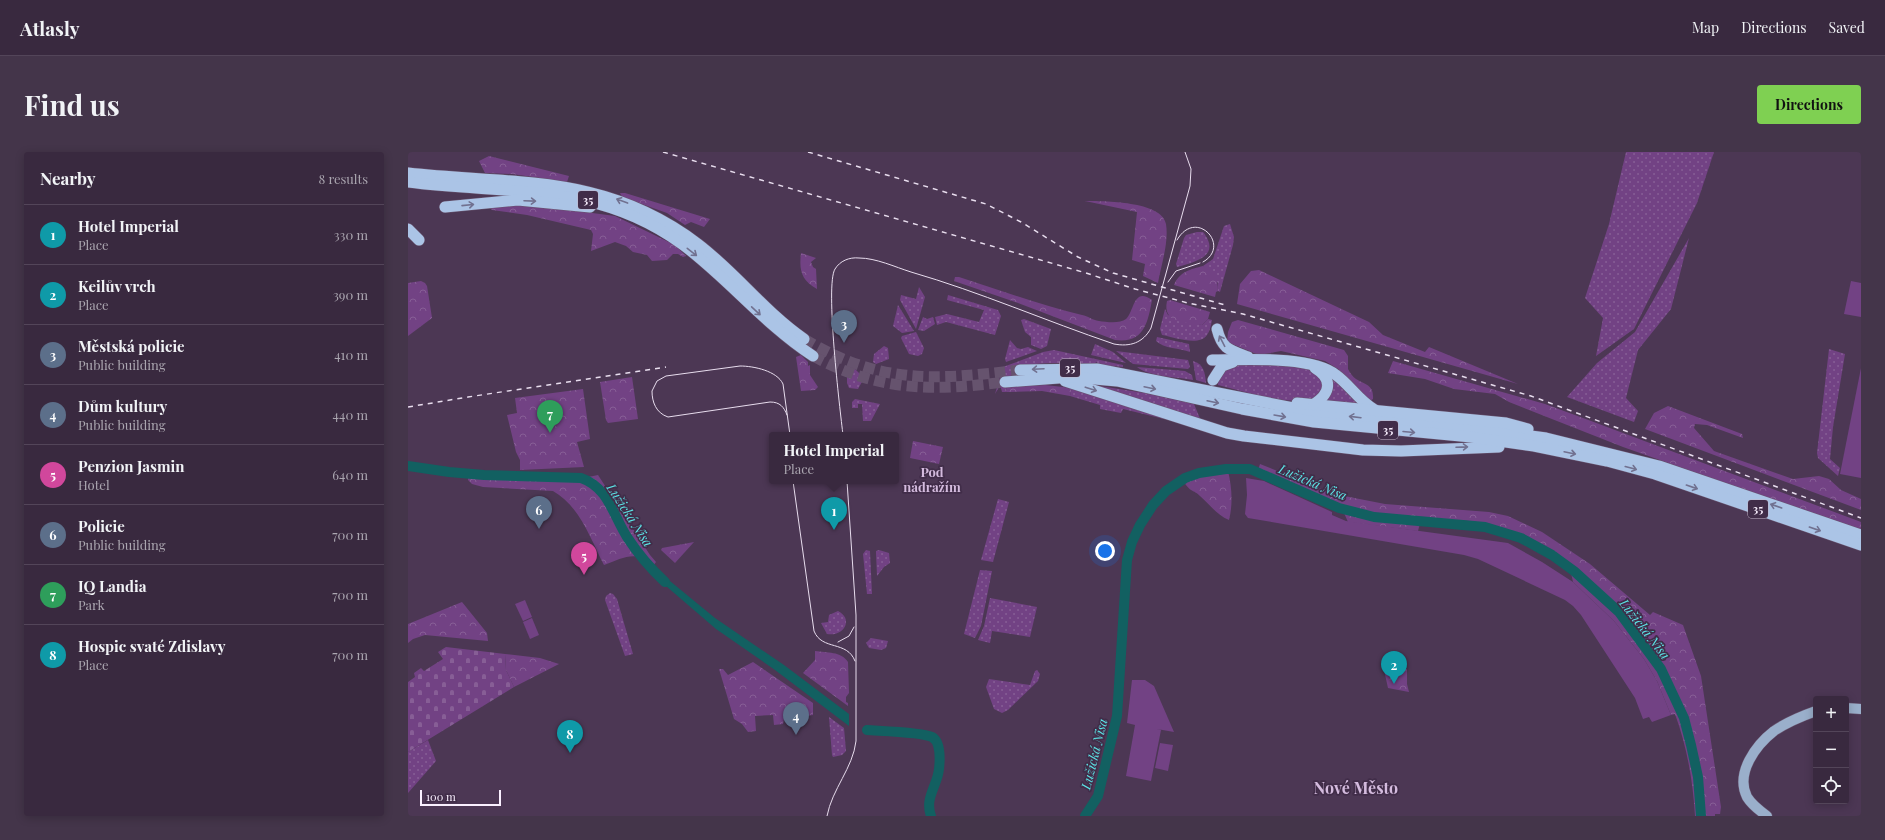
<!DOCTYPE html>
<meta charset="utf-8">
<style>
:root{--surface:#39293f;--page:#44354a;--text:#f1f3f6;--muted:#aba6b0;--line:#534559;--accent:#7fd052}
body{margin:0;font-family:"Playfair Display",serif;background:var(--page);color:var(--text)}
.controls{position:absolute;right:12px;bottom:12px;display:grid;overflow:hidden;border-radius:4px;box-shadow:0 2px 10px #0003}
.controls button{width:36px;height:36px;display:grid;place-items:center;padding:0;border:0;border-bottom:1px solid var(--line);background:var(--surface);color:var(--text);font:20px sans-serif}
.scale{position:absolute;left:12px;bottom:10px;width:81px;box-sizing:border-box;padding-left:4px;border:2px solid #faf0ff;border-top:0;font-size:11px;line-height:14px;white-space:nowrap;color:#faf0ff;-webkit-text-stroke:3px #412d49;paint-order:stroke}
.you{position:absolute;left:697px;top:399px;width:14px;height:14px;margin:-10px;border:3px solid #fff;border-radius:50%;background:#1a73e8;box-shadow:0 0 0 6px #1a73e833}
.badge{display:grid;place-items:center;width:26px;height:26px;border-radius:50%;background:var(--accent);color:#fff;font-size:13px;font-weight:700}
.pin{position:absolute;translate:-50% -33px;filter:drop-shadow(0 1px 2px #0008)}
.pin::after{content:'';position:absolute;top:21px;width:14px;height:12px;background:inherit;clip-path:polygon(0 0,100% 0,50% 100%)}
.popup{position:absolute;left:361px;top:280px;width:130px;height:52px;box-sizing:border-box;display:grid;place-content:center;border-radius:4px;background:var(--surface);filter:drop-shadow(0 1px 3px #0005);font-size:13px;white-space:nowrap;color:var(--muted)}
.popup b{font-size:15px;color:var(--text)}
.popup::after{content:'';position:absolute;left:50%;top:100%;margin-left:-8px;border:8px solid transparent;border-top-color:var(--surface)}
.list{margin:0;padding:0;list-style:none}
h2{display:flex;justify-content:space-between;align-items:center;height:52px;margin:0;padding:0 16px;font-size:17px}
h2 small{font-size:13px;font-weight:400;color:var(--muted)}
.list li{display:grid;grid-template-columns:26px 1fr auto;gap:12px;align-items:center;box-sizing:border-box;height:60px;padding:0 16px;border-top:1px solid var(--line)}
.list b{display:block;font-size:15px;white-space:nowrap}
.list p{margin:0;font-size:13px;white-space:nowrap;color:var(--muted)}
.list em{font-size:13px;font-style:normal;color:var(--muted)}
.icon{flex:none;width:22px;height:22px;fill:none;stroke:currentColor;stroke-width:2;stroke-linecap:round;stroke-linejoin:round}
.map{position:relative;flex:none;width:1453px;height:664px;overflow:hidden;border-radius:4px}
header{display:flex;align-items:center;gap:24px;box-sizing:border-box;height:56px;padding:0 20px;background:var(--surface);border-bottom:1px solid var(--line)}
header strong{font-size:19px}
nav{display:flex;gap:22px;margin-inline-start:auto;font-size:14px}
.intro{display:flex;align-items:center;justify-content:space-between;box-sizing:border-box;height:96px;padding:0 24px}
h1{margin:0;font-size:28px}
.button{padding:10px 18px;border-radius:4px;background:var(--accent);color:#111;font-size:14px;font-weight:700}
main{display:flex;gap:24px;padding:0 24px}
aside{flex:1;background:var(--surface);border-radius:4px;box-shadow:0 2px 10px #0003}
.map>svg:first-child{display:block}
</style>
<header>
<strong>Atlasly</strong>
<nav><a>Map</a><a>Directions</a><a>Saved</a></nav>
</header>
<div class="intro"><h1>Find us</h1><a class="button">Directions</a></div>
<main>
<aside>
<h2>Nearby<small>8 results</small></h2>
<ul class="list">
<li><span class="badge" style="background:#0f9aa8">1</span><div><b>Hotel Imperial</b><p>Place</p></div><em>330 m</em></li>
<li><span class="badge" style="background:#0f9aa8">2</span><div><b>Keilův vrch</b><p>Place</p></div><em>390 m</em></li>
<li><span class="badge" style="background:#5c6f8a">3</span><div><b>Městská policie</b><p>Public building</p></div><em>410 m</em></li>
<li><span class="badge" style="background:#5c6f8a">4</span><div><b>Dům kultury</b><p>Public building</p></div><em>440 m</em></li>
<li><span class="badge" style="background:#d1479c">5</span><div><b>Penzion Jasmin</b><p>Hotel</p></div><em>640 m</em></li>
<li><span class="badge" style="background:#5c6f8a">6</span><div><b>Policie</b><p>Public building</p></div><em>700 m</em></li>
<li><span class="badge" style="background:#2e9e5b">7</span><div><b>IQ Landia</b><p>Park</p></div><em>700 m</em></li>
<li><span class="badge" style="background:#0f9aa8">8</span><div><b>Hospic svaté Zdislavy</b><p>Place</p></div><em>700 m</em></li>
</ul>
</aside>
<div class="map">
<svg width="1453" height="664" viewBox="0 0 1453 664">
<defs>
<pattern id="grass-dots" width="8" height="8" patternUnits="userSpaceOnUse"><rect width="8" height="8" fill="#724284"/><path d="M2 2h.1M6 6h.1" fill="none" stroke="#875e96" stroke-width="1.8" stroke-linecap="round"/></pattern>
<pattern id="forest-crowns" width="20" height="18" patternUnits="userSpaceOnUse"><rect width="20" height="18" fill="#724284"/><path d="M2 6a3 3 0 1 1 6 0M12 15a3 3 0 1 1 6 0" fill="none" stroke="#875e96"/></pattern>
<pattern id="cemetery-stones" width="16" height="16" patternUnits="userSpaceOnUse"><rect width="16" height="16" fill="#724284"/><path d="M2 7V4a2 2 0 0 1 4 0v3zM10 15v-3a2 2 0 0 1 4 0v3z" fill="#875e96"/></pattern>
</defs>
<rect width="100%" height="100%" fill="#4c3754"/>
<g fill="url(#grass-dots)">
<polygon points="1218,0 1306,0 1289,51 1226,177 1188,204 1195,166 1177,146 1201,72"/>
<polygon points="822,72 826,85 825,93 812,140 810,139 810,131 795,114 805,107 816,74"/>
<path d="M789 80H795C814 104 787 110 769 115L768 112 776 86 778 83Z"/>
<polygon points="1281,86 1263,157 1230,198 1218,246 1230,259 1226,270 1159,245 1189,211 1227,180"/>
<polygon points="511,135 517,145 508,177 492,148 493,143 508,147"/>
<polygon points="540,143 590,158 593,164 587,183 538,170 529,173 527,165 539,162 571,170 576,158 539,148"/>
<polygon points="490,153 506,179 494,181 485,174"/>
<path d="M757 157 760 163 794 173 800 167 804 168C803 173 802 179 799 183 791 195 766 185 754 183L752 177Z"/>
<polygon points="515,165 519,167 525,165 527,172 516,179 510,178"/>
<polygon points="616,167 643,177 639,194 633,197 623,193 623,185 617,180 613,168"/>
<polygon points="508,180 516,196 514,202 510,204 501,202 493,186 494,184"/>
<path d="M749 185 781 192 782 200C772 196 756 197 748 189Z"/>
<polygon points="602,188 609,196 613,197 620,195 629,199 598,210 597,207"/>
<polygon points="687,192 705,200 718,211 683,203"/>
<polygon points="476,194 480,196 481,207 468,212 465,210 466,202"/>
<polygon points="1421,197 1437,202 1425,275 1422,307 1432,316 1430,324 1410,306 1409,301"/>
<polygon points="646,198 715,213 715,215 693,213 688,210 687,212 642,211 612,213 613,224 598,235 599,240 594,240 593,236 591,235 587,242 595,215 635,200"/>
<polygon points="708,199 780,208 782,215 780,217 725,212"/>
<path d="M785 209C796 212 797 221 798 231L788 228Z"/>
<polygon points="858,212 899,216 913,225 916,237 901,250 863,247 810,233 810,225 823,213"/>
<path d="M729 215 777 219 784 223 785 228C770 225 741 225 729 215Z"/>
<polygon points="447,217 456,226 450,237 441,236 439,231 439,220 441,218"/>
<polygon points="920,221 949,251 949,252 918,250"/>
<polygon points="679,232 737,241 786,252 793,269"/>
<polygon points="664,235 785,274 715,257 713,261 692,257 692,253 662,244"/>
<polygon points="447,247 472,252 463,269 455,269 454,252 450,252 450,256 444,256 444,250"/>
<polygon points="590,347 601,350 585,410 573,408"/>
<polygon points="458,398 462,399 464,442 459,442 455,402"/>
<polygon points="471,398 481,401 482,411 476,415 469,424 468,401 468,399"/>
<polygon points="572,418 584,419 573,474 567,486 556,482"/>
<polygon points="202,441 205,442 209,447 225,502 217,504 197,448 198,444"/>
<polygon points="582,446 629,455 622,485 584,479 582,491 570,488 576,474"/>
<path d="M430 459C446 467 436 485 419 482L413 471 420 470 421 463Z"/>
<polygon points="463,486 480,489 478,496 473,498 461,496 458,491"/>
<polygon points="629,518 632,522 630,529 600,558 594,561 586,557 578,535 581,527 622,533 627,519"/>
<polygon points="421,565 436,576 438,599 434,603 425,605 424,603"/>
<polygon points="20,588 28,609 0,641 0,600"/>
</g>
<g fill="url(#forest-crowns)">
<polygon points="81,4 161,24 159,30 104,22 77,21 71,9"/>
<polygon points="212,41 217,41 302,67 296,75 283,70 277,73 259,61 214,45"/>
<path d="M677 49C695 49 754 49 758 72 761 91 753 113 750 131L735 124 737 112 724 108 729 60Z"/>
<polygon points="87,53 139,55 207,64 267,93 278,104 275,105 270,102 265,102 259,108 244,109 239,103 225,100 218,94 207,90 183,99 185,82 183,78 119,63 84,58 82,56"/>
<path d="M393 101 408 106 403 110 405 115 408 117 409 137C393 128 391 118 393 101Z"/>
<path d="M795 114C807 121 810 126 810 139L808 140 807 145 766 133C771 120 783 117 795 114Z"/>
<polygon points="851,118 961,170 975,183 1017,200 1021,195 1110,232 829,152 832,132 843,119"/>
<path d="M547 125H551C592 138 632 153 674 163 680 164 684 168 691 169 698 170 712 172 718 167 726 161 725 134 744 148 740 170 736 192 707 188L610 151 546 129Z"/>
<polygon points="13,129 17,131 19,134 24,166 0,184 0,131"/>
<path d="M762 148 802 160 800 167 794 173C778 170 754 172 759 149Z"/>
<path d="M830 168 936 198 940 204V217C942 221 945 225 948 227 958 233 966 233 965 247L962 249 930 217 917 209 873 199 851 203 819 190 820 180 824 170Z"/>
<polygon points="393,203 400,210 400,214 402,213 402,223 410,235 407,238 393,239 388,205"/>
<polygon points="985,209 1137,252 1175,266 1453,370 1453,379 1215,295 1101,250 1087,242 1046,237 1017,227 980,221"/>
<polygon points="224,225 230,267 200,271 198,268 192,230"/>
<polygon points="637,233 664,236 662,244 634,239 599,240 598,235"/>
<polygon points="175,237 182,287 169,290 176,315 112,318 112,308 108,300 99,263 109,261 107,246"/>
<polygon points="1260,254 1334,282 1335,286 1299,273 1287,272 1286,276 1306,299 1385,327 1411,324 1421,327 1433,338 1453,347 1453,358 1237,277 1246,261"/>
<polygon points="505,289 535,295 531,312 502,306"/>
<path d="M852 312 926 342 977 352 1081 360 1100 364 1134 380 1182 412 1242 463 1245 460 1275 473 1293 524 1313 655 1312 662H1307V664H1287C1285 629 1279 595 1267 562L1263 563 1249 529 1236 507 1206 469 1165 430 1161 411C1136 395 1110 379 1081 372 1059 367 1035 368 1013 367L1010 379 940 370 933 354 850 318Z"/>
<path d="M820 319C824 336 825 352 821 368 809 363 802 353 792 344 785 337 783 341 776 330 791 323 804 320 820 319Z"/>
<path d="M60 323C99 327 152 332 190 323L242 403 248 410 245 414C229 397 215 406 196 413 183 388 172 354 145 339L75 335 64 332 60 328Z"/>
<polygon points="286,390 267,411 253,398 254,396"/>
<polygon points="54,450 79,481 80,489 17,483 5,487 0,491 0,472"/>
<path d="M407 499C419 501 433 499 440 510L441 541 438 545V550L440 551V554L395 521 407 508Z"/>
<polygon points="97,502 132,506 151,512 106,535 98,518"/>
<polygon points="345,510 405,551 405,563 376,567 375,572 366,573 365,563 347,564 348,579 340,580 334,572 326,567 311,517 315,517 320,523"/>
<polygon points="999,517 999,532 1001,540 980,536 976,518"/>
</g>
<polygon fill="url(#cemetery-stones)" points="38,495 97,502 98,518 106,535 0,600 0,530 7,525 6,521 13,516 16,519 35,507 30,500"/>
<g fill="#724284">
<polygon points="1443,129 1453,131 1453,165 1436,162"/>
<polygon points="1453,216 1453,326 1432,322"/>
<polygon points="838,326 856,329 924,360 924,363 938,369 1100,391 1134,410 1165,430 1206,469 1236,507 1249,529 1263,563 1244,570 1241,565 1235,567 1227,546 1173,463 1165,454 1157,448 1070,407 1056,403 840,366 837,362 839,343"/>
<polygon points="117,448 124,465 115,469 107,452"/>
<polygon points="124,466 131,483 122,487 115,470"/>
<polygon points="724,528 737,528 746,534 766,580 749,577 753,578 743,629 718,624 727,573 719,571"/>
<polygon points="752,591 765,593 760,619 747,616"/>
</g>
<polygon fill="#126061" points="251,420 307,466 376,513 441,562 441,574 367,518 308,477 244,422"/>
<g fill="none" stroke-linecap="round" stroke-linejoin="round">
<g stroke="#126061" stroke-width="10">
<path d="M0 314 41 320 76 323 173 326C200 335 205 363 219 385 230 402 242 416 257 430"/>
<path d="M459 578C472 579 514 580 524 585 535 591 532 619 528 629 524 641 518 650 523 664"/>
<polyline points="677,664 690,644 709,564 719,408 724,390 732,373 745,353 758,339 777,326 791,321 818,317 842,317 931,356 966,365 1077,375 1113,386 1144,403 1166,419 1211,460 1253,517 1276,566 1283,593 1290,625 1293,664"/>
</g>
<g stroke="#66536e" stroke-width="11" stroke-dasharray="11 5.5" stroke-linecap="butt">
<path d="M396 187C473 233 527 228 612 218"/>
<path d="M405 204C472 240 524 239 597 230"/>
</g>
<defs>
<g id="major">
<polyline points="1438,556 1453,557"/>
<path d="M1359 664C1352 659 1344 653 1339 645 1327 621 1348 593 1366 579 1379 570 1394 564 1408 559"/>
</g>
<g id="highway">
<path d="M0 21C108 33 197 21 290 92 328 121 357 160 396 187"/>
<path d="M0 30C99 43 188 29 274 92 320 126 356 172 405 204"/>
<polyline points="37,55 110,48 182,55"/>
<polyline points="0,77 11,88"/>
<path d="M809 177C814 197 821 198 840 205"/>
<path d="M804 208C835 208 903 203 928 223 942 233 951 249 967 258"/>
<polyline points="612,218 689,217 906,260 1064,276 1138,286 1251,314 1453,383"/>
<polyline points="805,228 814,214 825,210"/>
<polyline points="657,229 819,281 836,284 955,298 993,299 1091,295"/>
<polyline points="597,230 664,225 709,229 834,257 906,270 1063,285 1126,294 1199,309 1247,322 1453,393"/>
<polyline points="889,251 1098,271 1120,277"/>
<path d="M906 252C923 241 925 227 907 216"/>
</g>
</defs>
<use href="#major" stroke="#68556f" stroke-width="11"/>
<use href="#highway" stroke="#68556f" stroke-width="12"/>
<use href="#major" stroke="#9aafcb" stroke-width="10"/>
<use href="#highway" stroke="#abc4e6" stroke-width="11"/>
<g stroke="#e8ddee" stroke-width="1">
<path d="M769 88C788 55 824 94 795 110"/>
<polyline points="760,130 768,119 792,111"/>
<path d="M379 263C376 255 372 250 362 250L260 265C248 261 244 250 244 239L249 229 258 224 332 214C346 214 369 219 375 232L382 283"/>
<path d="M435 283C432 258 417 133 427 117 432 109 441 105 451 106 468 106 487 115 503 120 572 140 638 169 706 192 722 195 735 191 743 176L782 34 783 17 777 0"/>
<path d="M385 329 406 479C414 499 439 488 447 509"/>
<polyline points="430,490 441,484 446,475"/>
<path d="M419 664C424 637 445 616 448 589V463L439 329"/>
</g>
<g stroke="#e8ddee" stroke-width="1.5" stroke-dasharray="5 5" stroke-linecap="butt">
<polyline points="255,0 678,121 727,137 780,151 835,162 1123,244 1453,366"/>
<polyline points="400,0 578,52 613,70 670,105 705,121 817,153"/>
<polyline points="0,255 60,245 258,215"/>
</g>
</g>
<defs><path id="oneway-shaft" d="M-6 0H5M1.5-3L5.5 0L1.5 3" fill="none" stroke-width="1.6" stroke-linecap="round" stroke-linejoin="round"/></defs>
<g stroke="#717190">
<use href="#oneway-shaft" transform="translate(122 49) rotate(2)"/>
<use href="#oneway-shaft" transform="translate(214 49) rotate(-160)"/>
<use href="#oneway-shaft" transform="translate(60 53) rotate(-6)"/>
<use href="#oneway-shaft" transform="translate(284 100) rotate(38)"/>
<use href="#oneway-shaft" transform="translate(348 159) rotate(43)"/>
<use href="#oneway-shaft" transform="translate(814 189) rotate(-117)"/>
<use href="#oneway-shaft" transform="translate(630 217) rotate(177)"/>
<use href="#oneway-shaft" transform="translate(742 236) rotate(12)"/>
<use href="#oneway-shaft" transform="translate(683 237) rotate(18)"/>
<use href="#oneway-shaft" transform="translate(805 250) rotate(12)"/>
<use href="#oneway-shaft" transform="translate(872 264) rotate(10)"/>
<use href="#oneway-shaft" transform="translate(947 265) rotate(-173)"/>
<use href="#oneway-shaft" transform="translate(1001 280) rotate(5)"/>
<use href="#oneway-shaft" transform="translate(1054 295) rotate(-2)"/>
<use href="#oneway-shaft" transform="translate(1162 301) rotate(12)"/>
<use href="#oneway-shaft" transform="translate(1223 316) rotate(15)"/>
<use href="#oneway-shaft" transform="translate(1284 335) rotate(19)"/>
<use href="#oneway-shaft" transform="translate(1368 354) rotate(-161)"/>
<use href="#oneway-shaft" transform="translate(1407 377) rotate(19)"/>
</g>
<g text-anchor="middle" stroke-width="3.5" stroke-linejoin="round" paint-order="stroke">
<g fill="#412d49" stroke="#c2b6c8" stroke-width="1">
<rect x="170" y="39" width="20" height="18" rx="3"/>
<rect x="652" y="207" width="20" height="18" rx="3"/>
<rect x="970" y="269" width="20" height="18" rx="3"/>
<rect x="1340" y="348" width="20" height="18" rx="3"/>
</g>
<g font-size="11" font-weight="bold" fill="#faf0ff">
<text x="180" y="52">35</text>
<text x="662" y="220">35</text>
<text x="980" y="282">35</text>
<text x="1350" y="361">35</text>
</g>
<g font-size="13" font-weight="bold" fill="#d4bbde" stroke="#412d49">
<text x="524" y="325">Pod<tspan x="524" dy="15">nádražím</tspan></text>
</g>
<g font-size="13" font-style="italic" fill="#5ce5e7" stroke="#412d49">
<text transform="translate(905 330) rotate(23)" y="5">Lužická Nisa</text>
<text transform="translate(222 363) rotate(57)" y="5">Lužická Nisa</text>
<text transform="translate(1237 477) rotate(52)" y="5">Lužická Nisa</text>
<text transform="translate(686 602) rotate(-76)" y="5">Lužická Nisa</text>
</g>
<g font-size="16" font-weight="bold" fill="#d4bbde" stroke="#412d49">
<text x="948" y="642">Nové Město</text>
</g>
</g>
</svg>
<div class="controls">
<button>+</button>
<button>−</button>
<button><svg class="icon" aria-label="locate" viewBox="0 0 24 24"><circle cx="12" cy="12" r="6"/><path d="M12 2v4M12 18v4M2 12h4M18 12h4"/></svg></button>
</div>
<div class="scale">100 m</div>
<div class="you"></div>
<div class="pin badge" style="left:426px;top:378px;background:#0f9aa8">1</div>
<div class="popup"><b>Hotel Imperial</b>Place</div>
<div class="pin badge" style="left:986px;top:532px;background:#0f9aa8">2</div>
<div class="pin badge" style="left:436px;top:191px;background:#5c6f8a">3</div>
<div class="pin badge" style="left:388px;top:583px;background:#5c6f8a">4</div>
<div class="pin badge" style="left:176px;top:423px;background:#d1479c">5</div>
<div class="pin badge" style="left:131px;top:377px;background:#5c6f8a">6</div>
<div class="pin badge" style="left:142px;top:281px;background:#2e9e5b">7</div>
<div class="pin badge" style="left:162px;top:601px;background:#0f9aa8">8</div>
</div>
</main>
